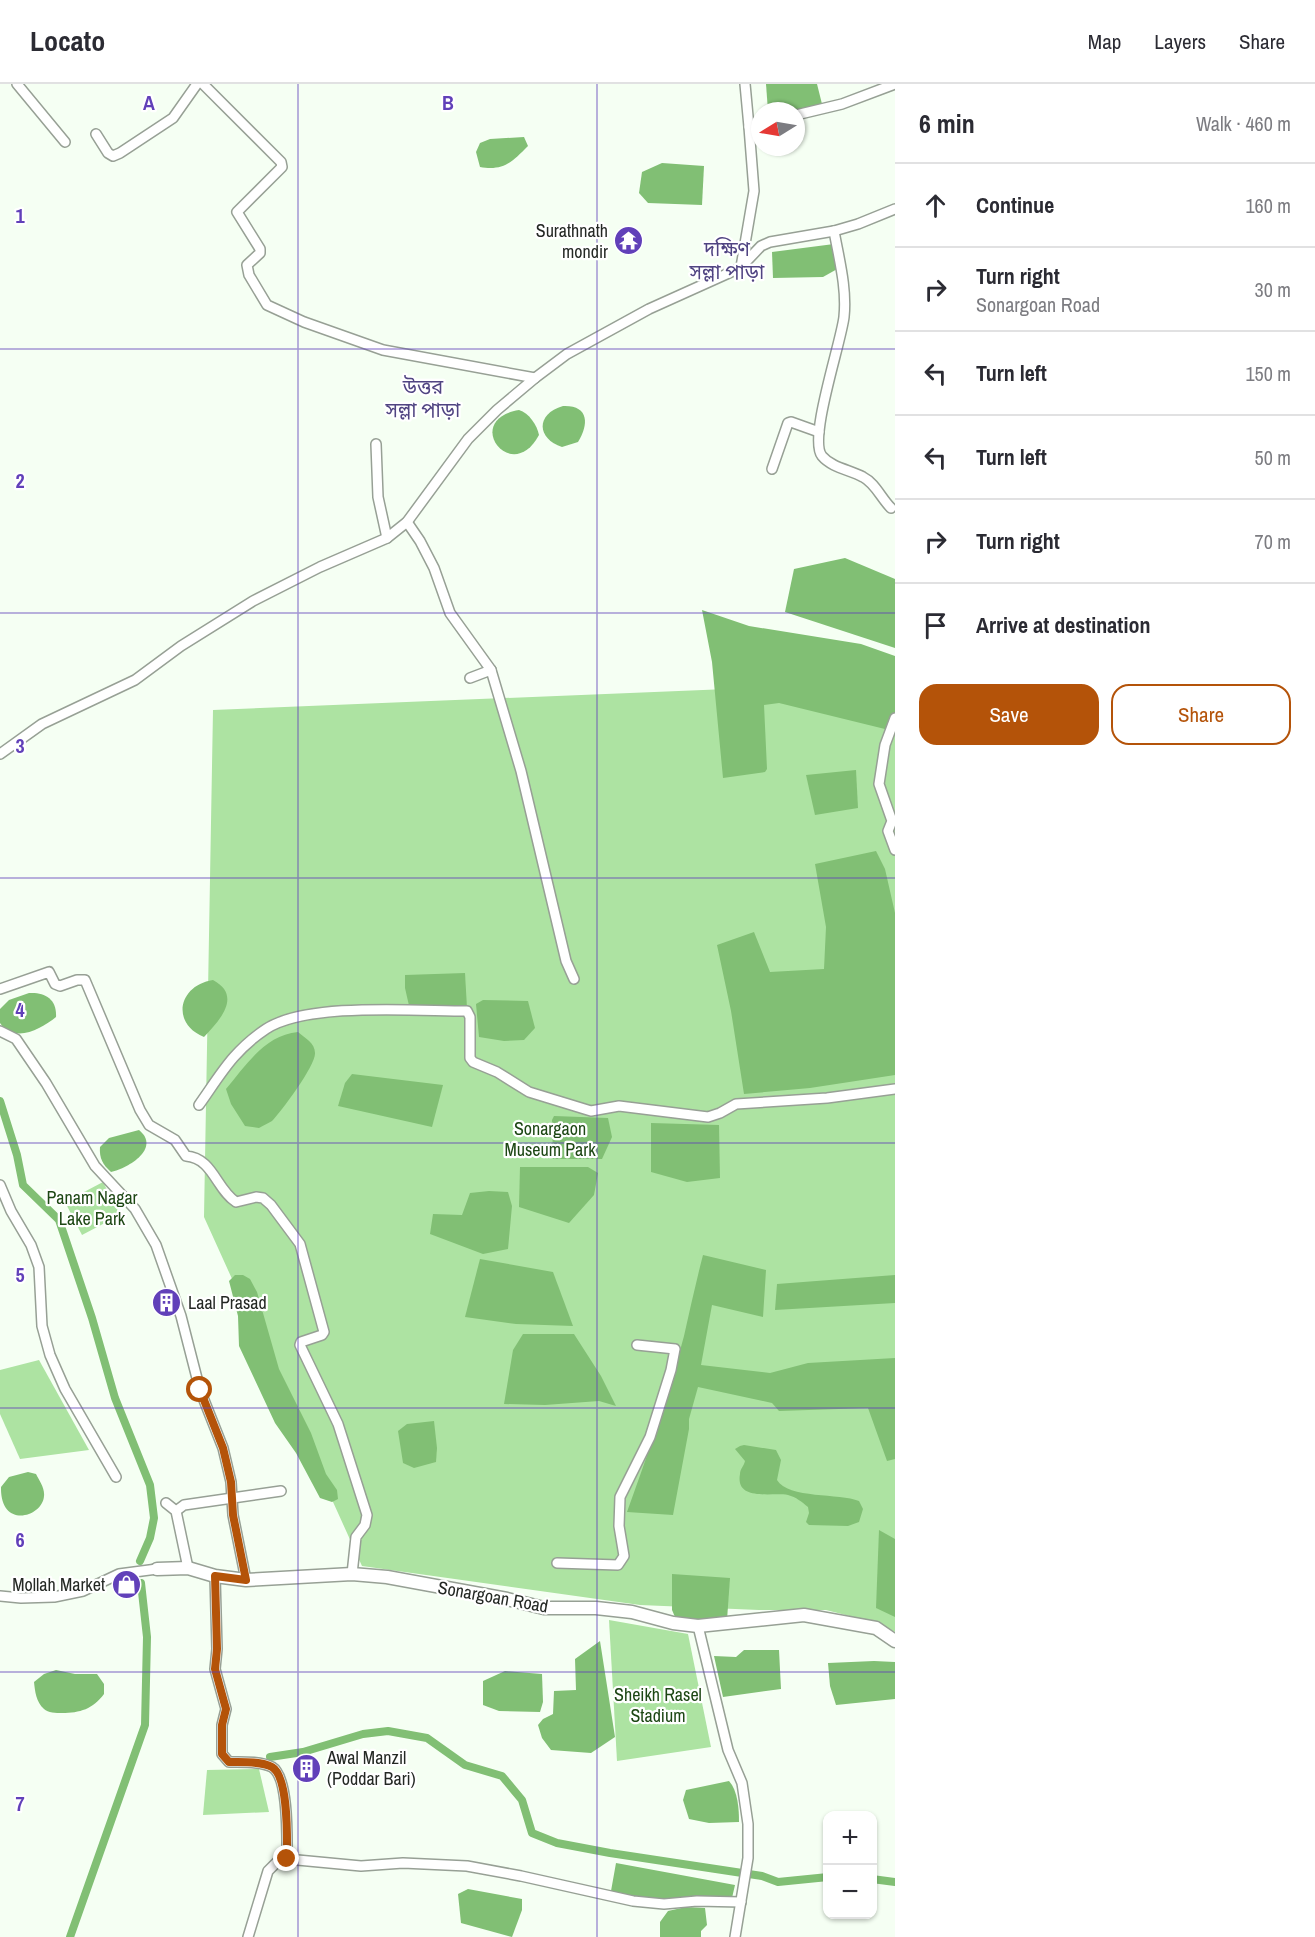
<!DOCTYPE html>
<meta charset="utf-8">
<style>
:root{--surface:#fff;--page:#f7f7f7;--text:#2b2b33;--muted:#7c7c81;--line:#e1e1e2;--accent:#b45309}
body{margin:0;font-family:"Archivo Narrow","Noto Sans Bengali",sans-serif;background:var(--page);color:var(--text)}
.controls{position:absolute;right:18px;bottom:18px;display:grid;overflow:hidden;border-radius:12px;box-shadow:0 2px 4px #0004}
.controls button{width:54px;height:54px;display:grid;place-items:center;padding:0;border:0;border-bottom:2px solid var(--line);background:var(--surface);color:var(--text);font:30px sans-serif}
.compass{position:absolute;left:751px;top:18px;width:54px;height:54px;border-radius:50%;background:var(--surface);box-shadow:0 2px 4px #0004;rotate:259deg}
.stop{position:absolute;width:18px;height:18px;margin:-14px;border:4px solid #b45309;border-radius:50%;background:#fff}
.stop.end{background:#b45309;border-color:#fff;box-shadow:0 2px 6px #0008}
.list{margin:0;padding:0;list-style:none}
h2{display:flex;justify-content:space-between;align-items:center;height:78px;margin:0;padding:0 24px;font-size:26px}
h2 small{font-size:20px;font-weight:400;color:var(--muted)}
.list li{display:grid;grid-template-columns:39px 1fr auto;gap:18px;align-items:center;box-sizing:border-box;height:84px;padding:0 24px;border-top:2px solid var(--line)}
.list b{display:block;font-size:22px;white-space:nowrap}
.list p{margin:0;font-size:20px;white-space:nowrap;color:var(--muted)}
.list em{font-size:20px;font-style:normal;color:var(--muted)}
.actions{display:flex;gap:12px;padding:18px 24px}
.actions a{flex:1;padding:14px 0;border:2px solid var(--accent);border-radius:18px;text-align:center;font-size:21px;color:var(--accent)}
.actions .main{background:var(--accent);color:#fff}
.icon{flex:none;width:33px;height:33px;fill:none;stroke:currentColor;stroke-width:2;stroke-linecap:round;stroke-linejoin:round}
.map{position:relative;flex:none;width:895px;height:1853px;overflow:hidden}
header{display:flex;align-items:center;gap:36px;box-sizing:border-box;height:84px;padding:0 30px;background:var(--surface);border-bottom:2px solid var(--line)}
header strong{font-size:28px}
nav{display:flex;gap:33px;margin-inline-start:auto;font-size:21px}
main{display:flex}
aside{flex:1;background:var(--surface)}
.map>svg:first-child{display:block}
</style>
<header>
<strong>Locato</strong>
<nav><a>Map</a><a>Layers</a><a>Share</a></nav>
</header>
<main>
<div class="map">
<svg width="895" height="1853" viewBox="0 0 895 1853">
<rect width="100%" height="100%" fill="#f5fff3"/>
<g fill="#ade3a2">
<polygon points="895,598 895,1548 877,1539 826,1526 759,1526 640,1521 362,1482 204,1133 213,626"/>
<polygon points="103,1098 120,1131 82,1151 65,1118"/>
<polygon points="39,1276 89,1366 20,1375 0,1330 0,1286"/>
<polygon points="609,1536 688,1550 711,1663 617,1677"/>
<polygon points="259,1685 269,1728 203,1731 207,1686"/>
</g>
<g fill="#81bf74">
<polygon points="766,0 817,0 823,24 796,27 768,27"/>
<path d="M524 53 528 62C512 78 504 87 480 83L476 68 480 59 490 55Z"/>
<polygon points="662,79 704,82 702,121 648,119 639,109 642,88"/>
<polygon points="834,160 839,184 823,193 773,194 772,168"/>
<path d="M563 322C589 321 589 340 578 358L562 363C537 355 535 330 563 322Z"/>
<path d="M519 326C529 329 537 341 539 351 512 402 461 336 519 326Z"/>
<polygon points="845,474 895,495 895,564 785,528 794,485"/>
<polygon points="702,526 749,542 861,560 895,572 895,630 889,646 779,619 764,621 767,685 765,688 723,694 712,578"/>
<polygon points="856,686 858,724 815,731 806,691"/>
<polygon points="876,767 885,785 895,829 895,991 810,1004 744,1010 731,927 717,861 754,848 770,888 824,885 826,843 815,780"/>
<polygon points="465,889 467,924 410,926 405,904 405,891"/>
<path d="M213 896C243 912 219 937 204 953 170 939 179 901 213 896Z"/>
<path d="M29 909C45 908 57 915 56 933 41 945 15 960 0 939V925L9 916Z"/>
<polygon points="483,916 528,917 535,944 524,956 504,957 479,953 476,920"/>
<path d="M298 948C305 954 315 959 315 969 316 981 281 1028 272 1037 268 1039 263 1042 259 1044L245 1042 231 1020 226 1005C246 981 265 951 298 948Z"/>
<polygon points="352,990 443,1001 432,1043 338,1022 345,999"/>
<polygon points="554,1032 608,1034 612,1053 602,1075 553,1075 552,1036"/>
<polygon points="651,1039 719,1041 720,1094 687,1098 651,1088"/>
<path d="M139 1046C161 1064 129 1084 111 1088 103 1081 99 1074 100 1063L109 1054Z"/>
<polygon points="520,1083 588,1083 598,1089 594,1111 569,1139 519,1123"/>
<polygon points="489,1107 508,1108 512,1122 508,1165 483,1170 430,1150 433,1130 462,1131 470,1109"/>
<path d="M703 1171 766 1186 763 1233 712 1221 701 1281 770 1289 808 1279 895 1274V1375L887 1377 868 1324 779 1327 772 1319 698 1303 689 1335V1345L673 1431 627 1428C648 1370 668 1312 684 1252 690 1225 696 1198 703 1171Z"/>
<polygon points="480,1175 553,1188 573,1242 516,1240 465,1233"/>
<polygon points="235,1191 243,1191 250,1195 257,1208 279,1285 311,1349 326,1390 337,1406 338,1415 332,1418 320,1414 296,1369 275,1339 239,1262 238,1232 229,1197"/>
<polygon points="895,1191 895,1219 775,1226 777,1200"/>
<polygon points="523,1250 574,1250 601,1292 616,1322 599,1317 545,1321 504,1320 513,1266"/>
<polygon points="434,1337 437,1364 436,1378 414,1384 403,1379 398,1347 407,1340"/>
<path d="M744 1361 776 1366 781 1376 777 1396C788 1415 840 1409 859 1417L863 1425 859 1438 848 1442 809 1441 806 1438 809 1429 808 1423C802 1418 796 1413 788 1411 772 1408 735 1418 740 1390 740 1385 744 1382 745 1377L735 1365 740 1362Z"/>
<path d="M28 1388 36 1390C39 1396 45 1404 44 1412 43 1433 0 1446 1 1403L9 1393Z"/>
<polygon points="879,1446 895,1455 895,1533 876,1524"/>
<polygon points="672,1490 730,1494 727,1536 700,1537 675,1533 672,1526"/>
<polygon points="600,1557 615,1653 591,1669 551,1666 542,1654 538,1641 543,1635 553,1630 554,1607 576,1606 575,1575"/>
<polygon points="744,1566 779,1566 781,1605 723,1613 714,1572 736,1573"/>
<polygon points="874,1577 895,1578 895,1615 836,1621 830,1602 828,1579"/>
<path d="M56 1586 75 1590H97L104 1600V1610C93 1625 80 1629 62 1629 56 1629 48 1629 44 1625 36 1618 35 1607 34 1598L44 1590Z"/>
<polygon points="505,1587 542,1590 543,1618 540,1628 499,1627 483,1621 483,1597"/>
<path d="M729 1697C738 1707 739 1725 739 1738L709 1739 689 1735 683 1716 686 1706Z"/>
<polygon points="616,1779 735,1801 732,1814 698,1813 662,1816 636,1814 611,1807"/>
<polygon points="468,1805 522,1815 522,1826 512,1853 461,1839 458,1810"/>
<polygon points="686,1823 705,1824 707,1841 701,1847 701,1853 660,1853 660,1838 668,1827"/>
</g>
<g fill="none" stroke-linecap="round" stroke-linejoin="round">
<g stroke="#81bf74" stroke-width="8">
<polyline points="0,1017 17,1071 23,1101 59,1136 92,1234 115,1314 150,1401 154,1434 150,1454 140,1477"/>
<polyline points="270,1673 303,1668 363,1650 388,1647 427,1654 465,1681 502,1692 522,1716 532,1749 557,1759 610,1769 762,1792 778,1798 828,1793"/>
<polyline points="872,1795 895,1798"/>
<polyline points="70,1853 145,1641 147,1553 141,1499"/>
</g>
<defs>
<g id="minor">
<polyline points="17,0 65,58"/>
<polyline points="203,0 281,78 282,83 237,128 260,165 260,169 247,181 249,191 267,221 304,238 383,266 535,294"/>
<polyline points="745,0 749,43"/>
<polyline points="796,31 842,20 895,0"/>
<polyline points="96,50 108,69 113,72 120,69 173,34 197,0"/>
<path d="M834 147C839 175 847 204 844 233 841 259 808 355 822 372 832 384 851 386 863 393 875 399 881 414 891 424"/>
<polyline points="741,183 754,107 749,43 760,40"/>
<polyline points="376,360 378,413 387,454"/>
<polyline points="772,385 788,339 791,338 819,348"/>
<polyline points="407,438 420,457 434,484 450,529 491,586 521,687 566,877 574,895"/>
<polyline points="470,594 491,586"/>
<polyline points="895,634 885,661 879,700 892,737 888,747 895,766"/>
<polyline points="0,670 42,640 135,596 181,562 253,517 320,483 387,454 407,438 468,355 497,326 535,294 567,270 649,225 740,184 761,162 770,158 834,147 858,140 895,125"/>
<path d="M0 905 49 888 55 900 60 902 77 896H85L140 1026 149 1041 175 1056 186 1072C213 1074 216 1105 236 1118L256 1113 263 1114 271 1121 300 1160 324 1248 322 1251 301 1258 300 1261 338 1340 367 1431 365 1441 356 1453 352 1490"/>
<polyline points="0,947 16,955 46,999 95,1082 135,1125 156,1161 181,1232 200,1306 223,1364 231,1398 233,1431 246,1496"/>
<path d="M199 1021C221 990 233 967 266 945 307 918 416 927 467 927L470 933V974L473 978 497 988 529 1008 591 1027 619 1022 708 1033 720 1029 736 1020 827 1014 895 1005"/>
<polyline points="0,1101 11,1127 31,1161 39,1183 42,1242 50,1271 65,1305 116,1393"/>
<polyline points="166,1419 176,1427 188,1484"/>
<polyline points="176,1427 184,1421 281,1407"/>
<polyline points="557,1479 618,1481 624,1472 619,1442 620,1413 650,1353 671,1286 675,1265 637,1261"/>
<path d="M215 1492 217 1565 215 1585 226 1625 222 1641V1670L229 1678C242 1678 261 1677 272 1683 289 1693 287 1757 287 1775"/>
<polyline points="0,1512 21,1514 54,1513 83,1507 119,1490 157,1485"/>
<polyline points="698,1542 728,1666 742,1699 748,1740 748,1774 735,1853"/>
<polyline points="248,1853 268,1787 278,1777 287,1775 361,1782 403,1779 467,1782 521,1792 633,1817 664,1820 697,1817 741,1818"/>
</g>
<polyline id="major" points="157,1485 188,1484 215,1492 246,1496 352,1490 387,1493 507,1515 544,1524 596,1524 632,1528 673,1539 698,1542 804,1531 876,1544 895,1557"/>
</defs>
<use href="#minor" stroke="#97a095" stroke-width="12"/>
<use href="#major" stroke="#97a095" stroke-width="15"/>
<use href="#minor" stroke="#fff" stroke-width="9"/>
<use href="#major" stroke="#fff" stroke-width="12"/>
</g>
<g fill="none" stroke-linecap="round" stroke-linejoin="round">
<path stroke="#b45309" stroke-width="8" d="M200 1306 223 1364 231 1398 233 1431 246 1496 215 1492 217 1565 215 1585 226 1625 222 1641V1670L229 1678C242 1678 261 1677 272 1683 289 1693 287 1756 287 1775"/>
</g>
<path fill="none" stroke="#6140b9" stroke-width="1.5" stroke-opacity="0.55" d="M298 0V1853M597 0V1853M0 265H895M0 529H895M0 794H895M0 1059H895M0 1324H895M0 1588H895"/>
<defs>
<symbol id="temple-disc" viewBox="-11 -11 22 22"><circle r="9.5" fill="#6140b9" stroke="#fff"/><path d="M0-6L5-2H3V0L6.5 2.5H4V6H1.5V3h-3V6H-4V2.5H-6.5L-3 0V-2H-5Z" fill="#fff"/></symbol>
<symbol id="building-disc" viewBox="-11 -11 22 22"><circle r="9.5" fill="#6140b9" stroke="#fff"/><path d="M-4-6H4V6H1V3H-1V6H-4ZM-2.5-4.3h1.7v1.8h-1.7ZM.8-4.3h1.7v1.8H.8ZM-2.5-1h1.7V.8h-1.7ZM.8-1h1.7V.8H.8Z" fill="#fff"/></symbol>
<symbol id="shop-disc" viewBox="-11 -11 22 22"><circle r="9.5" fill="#6140b9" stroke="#fff"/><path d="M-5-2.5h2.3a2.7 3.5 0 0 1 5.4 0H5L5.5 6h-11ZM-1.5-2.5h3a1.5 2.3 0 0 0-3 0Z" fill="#fff"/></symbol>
</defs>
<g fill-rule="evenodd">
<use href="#temple-disc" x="612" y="140" width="33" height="33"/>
<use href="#building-disc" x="150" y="1202" width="33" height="33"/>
<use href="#shop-disc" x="110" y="1484" width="33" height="33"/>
<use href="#building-disc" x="290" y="1668" width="33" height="33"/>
</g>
<g text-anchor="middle" stroke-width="4.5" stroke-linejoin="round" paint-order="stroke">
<g font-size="18" fill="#242824" stroke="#fff" text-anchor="end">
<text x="608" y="153">Surathnath<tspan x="608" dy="21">mondir</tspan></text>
<text x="188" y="1225" text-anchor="start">Laal Prasad</text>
<text x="105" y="1507">Mollah Market</text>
<text x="327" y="1680" text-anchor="start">Awal Manzil<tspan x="327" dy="21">(Poddar Bari)</tspan></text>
</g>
<g font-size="18" fill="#1d4714" stroke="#fff">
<text x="550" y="1051">Sonargaon<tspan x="550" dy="21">Museum Park</tspan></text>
<text x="92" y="1120">Panam Nagar<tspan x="92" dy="21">Lake Park</tspan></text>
<text x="658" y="1617">Sheikh Rasel<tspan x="658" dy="21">Stadium</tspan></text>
</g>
<g font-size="18" fill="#242824" stroke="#fff">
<text transform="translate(493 1513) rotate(10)" y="6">Sonargoan Road</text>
</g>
<g font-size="20" fill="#504482" stroke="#fff">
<text x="727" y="172">দক্ষিণ<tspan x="727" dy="23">সল্লা পাড়া</tspan></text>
<text x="423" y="310">উত্তর<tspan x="423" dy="23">সল্লা পাড়া</tspan></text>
</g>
</g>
<g font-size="20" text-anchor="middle" font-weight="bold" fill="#6140b9" stroke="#fff" stroke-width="4.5" stroke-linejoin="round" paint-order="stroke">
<text x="149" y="26">A</text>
<text x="448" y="26">B</text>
<text x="20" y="139">1</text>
<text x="20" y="404">2</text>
<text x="20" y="669">3</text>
<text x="20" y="933">4</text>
<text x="20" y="1198">5</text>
<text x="20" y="1463">6</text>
<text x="20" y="1727">7</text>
</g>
</svg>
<div class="controls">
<button>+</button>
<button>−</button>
</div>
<svg class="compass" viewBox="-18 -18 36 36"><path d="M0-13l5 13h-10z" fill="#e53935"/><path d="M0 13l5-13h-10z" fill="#7c7c81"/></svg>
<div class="stop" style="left:200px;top:1306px"></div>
<div class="stop end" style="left:287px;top:1775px"></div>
</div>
<aside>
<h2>6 min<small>Walk · 460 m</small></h2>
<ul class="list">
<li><svg class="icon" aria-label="ahead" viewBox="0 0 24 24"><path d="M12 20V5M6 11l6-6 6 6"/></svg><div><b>Continue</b></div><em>160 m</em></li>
<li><svg class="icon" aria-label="right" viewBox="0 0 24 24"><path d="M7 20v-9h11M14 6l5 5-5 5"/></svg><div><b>Turn right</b><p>Sonargoan Road</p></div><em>30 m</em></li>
<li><svg class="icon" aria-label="left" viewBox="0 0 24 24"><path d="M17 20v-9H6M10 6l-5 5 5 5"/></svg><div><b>Turn left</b></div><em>150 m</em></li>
<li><svg class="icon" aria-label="left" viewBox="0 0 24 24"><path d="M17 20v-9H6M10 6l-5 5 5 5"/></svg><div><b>Turn left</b></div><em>50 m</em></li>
<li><svg class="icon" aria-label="right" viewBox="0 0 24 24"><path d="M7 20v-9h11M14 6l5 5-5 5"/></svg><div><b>Turn right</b></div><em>70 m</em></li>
<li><svg class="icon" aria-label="arrive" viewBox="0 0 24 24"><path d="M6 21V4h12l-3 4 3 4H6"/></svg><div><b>Arrive at destination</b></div></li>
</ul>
<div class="actions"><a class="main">Save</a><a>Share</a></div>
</aside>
</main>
